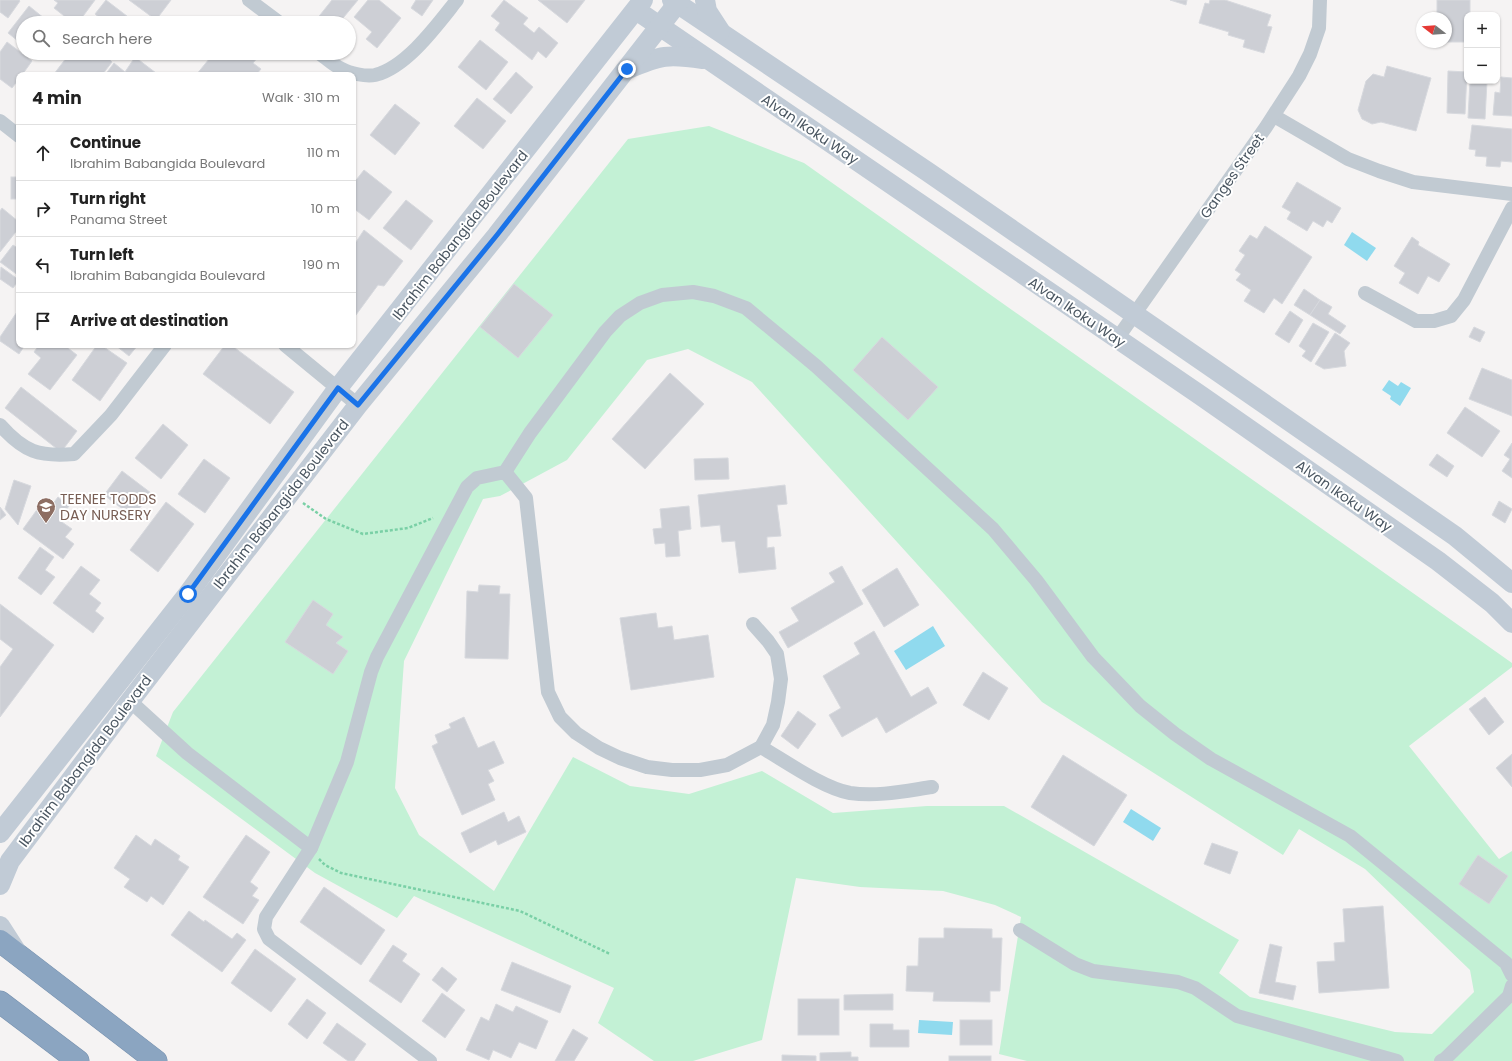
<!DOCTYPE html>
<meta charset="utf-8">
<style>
:root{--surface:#fff;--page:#f2f2f2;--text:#222;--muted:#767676;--line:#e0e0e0}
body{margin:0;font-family:Poppins,sans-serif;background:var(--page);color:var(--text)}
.controls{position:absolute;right:12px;top:12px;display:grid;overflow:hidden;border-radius:8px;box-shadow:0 1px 3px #0004}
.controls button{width:36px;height:36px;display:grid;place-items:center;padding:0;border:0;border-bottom:1px solid var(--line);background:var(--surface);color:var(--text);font:20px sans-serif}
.compass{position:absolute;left:1416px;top:12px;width:36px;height:36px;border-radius:50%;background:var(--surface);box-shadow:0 1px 3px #0004;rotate:287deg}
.stop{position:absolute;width:12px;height:12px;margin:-9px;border:3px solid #1a73e8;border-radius:50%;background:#fff}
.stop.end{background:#1a73e8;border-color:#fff;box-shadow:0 1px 4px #0008}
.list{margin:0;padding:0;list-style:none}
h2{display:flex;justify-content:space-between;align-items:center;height:52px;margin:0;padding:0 16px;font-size:17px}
h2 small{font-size:13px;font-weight:400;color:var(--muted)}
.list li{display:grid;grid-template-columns:26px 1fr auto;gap:12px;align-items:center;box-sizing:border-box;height:56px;padding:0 16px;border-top:1px solid var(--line)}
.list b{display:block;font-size:15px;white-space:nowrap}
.list p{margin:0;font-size:13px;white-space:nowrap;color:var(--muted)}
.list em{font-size:13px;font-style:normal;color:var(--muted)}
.icon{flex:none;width:22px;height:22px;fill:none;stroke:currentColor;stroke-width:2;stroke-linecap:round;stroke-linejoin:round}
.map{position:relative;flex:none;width:1512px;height:1061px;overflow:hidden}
.search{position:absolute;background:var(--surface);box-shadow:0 1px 3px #0004;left:16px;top:16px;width:340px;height:44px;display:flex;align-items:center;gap:10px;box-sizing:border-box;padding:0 14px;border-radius:22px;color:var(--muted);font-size:15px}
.panel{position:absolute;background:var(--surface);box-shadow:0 1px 3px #0004;left:16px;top:72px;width:340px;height:276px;border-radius:8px}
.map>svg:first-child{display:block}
</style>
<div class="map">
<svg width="1512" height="1061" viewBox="0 0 1512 1061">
<rect width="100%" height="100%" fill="#f5f3f3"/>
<path fill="#c3f1d5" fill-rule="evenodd" d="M709 126 804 163 1512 663V667L1409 746 1499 859 1512 851V1061H1027L999 1054 1021 917 995 905 943 891 860 887 796 878 762 1040 693 1061H654L598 1023 614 988 414 896 397 918 315 873 156 756 173 712 628 139ZM688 349 752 382 1042 702 1283 855 1299 829 1365 869 1470 970 1474 992 1432 1034 1395 1032 1250 997 1219 973 1239 940 1004 806H927L833 813 762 771 689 794 630 786 573 757 494 891 419 835 395 788 404 661 483 499 500 496 567 460 647 360Z"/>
<g fill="#90daee">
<polygon points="1352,232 1376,248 1367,261 1344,245"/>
<polygon points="1389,380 1398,386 1401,382 1411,388 1400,406 1390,399 1391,396 1382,390"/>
<polygon points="933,626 945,646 906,670 894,651"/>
<polygon points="1131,809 1161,828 1153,841 1123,822"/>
<polygon points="919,1020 953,1022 952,1035 918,1033"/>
</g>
<g fill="#cdcfd5" stroke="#d7d9de">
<polygon points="0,0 19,0 20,1 8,18 0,12"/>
<polygon points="54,0 95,0 78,23 73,23 54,8 58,3"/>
<polygon points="106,0 136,23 106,23 95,14"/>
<polygon points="129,0 171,0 156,20"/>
<polygon points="332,0 358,0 339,23 320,23 316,20"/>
<polygon points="368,0 379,0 401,18 377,48 366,39 372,32 354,17"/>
<polygon points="416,0 433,0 422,16 411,8"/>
<polygon points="504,0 528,18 523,24 534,33 539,27 558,43 546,58 538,51 532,60 495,30 500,23 491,16"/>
<polygon points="538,0 585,0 567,23"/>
<polygon points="1170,0 1187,0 1186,5"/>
<polygon points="1210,0 1225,0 1271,15 1267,26 1272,27 1264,53 1243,47 1245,40 1228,35 1229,32 1199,23 1205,3 1209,4"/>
<polygon points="1437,0 1470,0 1470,15 1467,15 1467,42 1446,42 1446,18 1437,18"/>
<polygon points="29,6 50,23 23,23 23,45 8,33"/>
<polygon points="480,40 508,62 486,90 458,67"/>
<polygon points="7,42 32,61 22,75 19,75 19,79 12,88 0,79 0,52"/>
<polygon points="70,53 103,53 112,62 102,75 55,75 54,74"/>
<polygon points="214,53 254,53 259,56 253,63 261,69 256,75 196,75"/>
<polygon points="135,57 156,73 155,75 105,75 114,63 125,72"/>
<polygon points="1387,66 1431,78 1416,131 1381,122 1372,124 1362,119 1358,110 1366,81 1373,74 1384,77"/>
<polygon points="1448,71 1467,72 1465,114 1447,113"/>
<polygon points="516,72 533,87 511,114 493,99"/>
<polygon points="1501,77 1512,78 1512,116 1493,115 1495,92 1500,93"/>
<polygon points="1470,81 1487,81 1485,119 1468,118"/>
<polygon points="477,98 506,121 483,149 454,126"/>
<polygon points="395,104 420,123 395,155 370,135"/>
<polygon points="1472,125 1512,129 1512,162 1501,161 1500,167 1486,166 1487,157 1475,156 1476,150 1469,149"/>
<polygon points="364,170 392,192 369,220 353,208 353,184"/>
<rect x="11" y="177" width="8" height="22"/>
<polygon points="1297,182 1341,208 1332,223 1327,220 1323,227 1313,221 1307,231 1287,219 1291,212 1282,207"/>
<polygon points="406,200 433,221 411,250 383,228"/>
<polygon points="2,208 19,222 19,228 0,252 0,211"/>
<polygon points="1265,226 1312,257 1282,304 1274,298 1264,313 1244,301 1251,290 1236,280 1241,274 1235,270 1245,255 1239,251 1250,235 1257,239"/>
<polygon points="364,230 403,261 384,286 378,285 353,319 353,240 356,242"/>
<polygon points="1412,237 1419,242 1418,245 1450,264 1439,282 1428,276 1418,294 1399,283 1405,273 1394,266"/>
<polygon points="13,245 19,249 19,276 0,262"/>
<polygon points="1,267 19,280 13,288 0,279"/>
<polygon points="514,284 553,315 518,358 480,327"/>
<polygon points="1304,289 1320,300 1310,315 1294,305"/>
<polygon points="1320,300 1332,307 1328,314 1346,326 1340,334 1310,315"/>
<polygon points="19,309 19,345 25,345 19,354 0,341 0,337"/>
<polygon points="1290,311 1303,320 1289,343 1275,334"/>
<polygon points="1313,323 1329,332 1311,362 1302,356 1306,351 1299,346"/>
<polygon points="1474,327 1485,332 1480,342 1469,337"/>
<polygon points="1335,333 1350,343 1344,351 1346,366 1324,369 1315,364"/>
<polygon points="882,337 938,387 908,420 853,370"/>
<polygon points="39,345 64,345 77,355 50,390 28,374 41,358 34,352"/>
<polygon points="97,345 101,345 127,363 100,401 72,380"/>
<polygon points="115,345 138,345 129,356"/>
<polygon points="225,345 231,345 294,392 270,424 203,374"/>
<polygon points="1482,368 1512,380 1512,416 1469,399"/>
<polygon points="670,373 704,404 645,469 612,439"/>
<polygon points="21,387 77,431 61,452 5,408"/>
<polygon points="1465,407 1500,431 1482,457 1447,433"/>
<polygon points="163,424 188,445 161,479 135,458"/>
<polygon points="1512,443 1512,478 1502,471 1510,459 1504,455"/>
<polygon points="1437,454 1454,466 1447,477 1429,465"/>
<polygon points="728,458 729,479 695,480 694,459"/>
<polygon points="204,459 230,478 205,513 178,494"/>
<polygon points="122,471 151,493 133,517 104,495"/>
<polygon points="14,480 31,486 18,525 5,509"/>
<polygon points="785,485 787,504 777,505 781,536 767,537 767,548 774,547 776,569 739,573 735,541 722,542 720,525 701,527 698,495"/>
<polygon points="58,497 69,506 59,520 72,529 65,537 74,544 63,559 23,529 44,500 52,505"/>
<polygon points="1499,501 1512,509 1505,523 1492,515"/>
<polygon points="166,502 194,524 158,572 130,550"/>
<polygon points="689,506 691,529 678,531 680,556 666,557 665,543 655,544 653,529 662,528 660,509"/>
<polygon points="0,507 6,515 0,520"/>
<polygon points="40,547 54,557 45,570 55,577 41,595 18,578"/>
<polygon points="81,566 100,580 89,594 101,603 95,611 104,618 93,633 53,603"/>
<polygon points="842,566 863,604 788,648 779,632 799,621 791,608 835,582 829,573"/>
<polygon points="897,568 919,605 884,627 862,590"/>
<polygon points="479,585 500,586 499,594 510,594 508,659 465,658 467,591 478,592"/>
<polygon points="313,600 333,614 326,625 343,637 336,643 348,651 333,674 285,642"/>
<polygon points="0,604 54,645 0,717 0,667 13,649 0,639"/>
<polygon points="656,613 658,628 672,626 674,640 708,635 714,677 631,690 620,618"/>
<polygon points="874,631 911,697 928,687 937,703 886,733 877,717 842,737 829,715 841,708 823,676 860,654 854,643"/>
<polygon points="983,672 1008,688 989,720 963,705"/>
<polygon points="1485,697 1504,722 1489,735 1469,709"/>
<polygon points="798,711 816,724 798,749 781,736"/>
<polygon points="464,717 478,748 494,741 504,763 488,770 494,781 488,784 495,800 462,815 432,746 438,743 435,735 451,728 449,724"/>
<polygon points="1512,754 1512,787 1496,768"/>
<polygon points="1063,755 1127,795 1094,846 1031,807"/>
<polygon points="504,812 508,822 519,816 526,832 498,845 496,840 470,853 461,833"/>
<polygon points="136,835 151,846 155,839 180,856 178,860 189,867 163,905 151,896 147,902 124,887 130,879 114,868"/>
<polygon points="246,835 270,852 250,882 258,888 252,896 259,900 243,924 203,897"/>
<polygon points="1212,843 1238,852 1230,874 1204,864"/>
<polygon points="1478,855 1508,876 1489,904 1459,884"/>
<polygon points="324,887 385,930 361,965 300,922"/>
<polygon points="1383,906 1389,988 1319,993 1317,962 1335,961 1334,943 1345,942 1343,909"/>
<polygon points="189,911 204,922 205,920 232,939 237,933 246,940 222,972 171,935"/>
<polygon points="944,928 992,929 992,938 1002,938 1000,991 990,991 990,1002 933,1001 934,992 906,991 907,966 918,966 919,938 944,938"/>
<polygon points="1270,944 1282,947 1275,982 1296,986 1293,1000 1259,993"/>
<polygon points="393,945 407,954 402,961 420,974 401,1003 369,981"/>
<polygon points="255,949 296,979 271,1012 231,983"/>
<polygon points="512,962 571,986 560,1013 501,990"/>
<polygon points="442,967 457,979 447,992 432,980"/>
<polygon points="442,993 465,1010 445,1038 422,1021"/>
<polygon points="893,994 893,1010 844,1010 844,995"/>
<polygon points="307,999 326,1013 307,1039 288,1024"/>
<rect x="798" y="999" width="41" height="36"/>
<polygon points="496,1004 513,1012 516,1006 548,1021 536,1049 519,1042 511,1058 493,1050 489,1060 466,1050 481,1017 489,1021"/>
<rect x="960" y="1020" width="32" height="25"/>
<polygon points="337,1023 366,1044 354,1061 348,1061 323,1043"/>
<polygon points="870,1024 893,1024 893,1030 909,1030 909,1047 870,1047"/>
<polygon points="573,1029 588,1038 574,1061 555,1061"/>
<polygon points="851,1052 851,1057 858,1057 858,1061 820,1061 820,1053"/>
<polygon points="782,1055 816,1056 816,1061 782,1061"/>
<rect x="949" y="1056" width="42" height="5"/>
</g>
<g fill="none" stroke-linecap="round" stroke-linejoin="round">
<defs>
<g id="highway">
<polyline points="0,941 156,1061"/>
<polyline points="0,1002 78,1061"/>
</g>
</defs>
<use href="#highway" stroke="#7690ad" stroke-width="23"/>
<g stroke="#7ad0a6" stroke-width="2.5" stroke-dasharray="3 2" stroke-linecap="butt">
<polyline points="303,503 326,519 363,534 408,528 433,518"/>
<polyline points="319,859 325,865 341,873 520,911 610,954"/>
</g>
<g stroke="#c1cad2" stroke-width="14">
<polyline points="249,0 280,23"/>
<path d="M319 53C326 58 334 66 342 69 349 73 366 77 375 75 407 67 437 25 457 0"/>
<polyline points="1274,116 1348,159 1379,171 1413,182 1512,194"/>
<polyline points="0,121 19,136"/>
<polyline points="1365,293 1416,321 1434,321 1451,316 1464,300 1512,208"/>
<polyline points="1117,339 1266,127 1299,76 1310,54 1319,28 1320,0"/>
<polyline points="285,345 358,405"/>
<path d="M0 425C24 452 39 457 74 454L111 415 165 345"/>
<polyline points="505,472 530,433 605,332 620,316 640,303 662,295 693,292 714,296 746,308 816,366 993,529 1036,580 1093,657 1140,706 1175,734 1211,759 1350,836 1506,963 1512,975"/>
<polyline points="130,701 187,753 311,848"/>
<path d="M761 747C785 761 823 788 850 793 877 797 905 791 932 787"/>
<polyline points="1020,930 1075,964 1093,971 1178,982 1195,988 1237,1016 1397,1061"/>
<polyline points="430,1061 269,939 264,929 266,917 311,848 347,762 371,672 377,657 467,487 477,478 505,472 526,498 548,692 560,717 576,733 599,748 620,758 647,767 672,770 700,770 727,765 761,747 773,725 778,702 781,679 777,654 768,641 753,624"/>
<polyline points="1441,1061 1445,1059 1509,996 1512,986"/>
</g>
<g stroke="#c1cbd6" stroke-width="20">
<polyline points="672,0 928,172 1214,369 1455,536 1512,583"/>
<polyline points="705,0 707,11 720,31"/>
<polyline points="636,10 1200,395 1438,561 1492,603 1512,623"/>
<path d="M628 69C661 55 668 54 703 59"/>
<polyline points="0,833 188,594 338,388 643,0"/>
<polyline points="0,885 10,861 130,701 358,405 497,235 680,0"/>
<polyline points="0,926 18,954"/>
</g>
<use href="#highway" stroke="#8ba5c1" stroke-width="22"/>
</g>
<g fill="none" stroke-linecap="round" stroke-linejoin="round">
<polyline stroke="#1a73e8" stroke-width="5" points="188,594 338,388 358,405 497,235 627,69"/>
</g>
<defs>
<symbol id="school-pin" viewBox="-11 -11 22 30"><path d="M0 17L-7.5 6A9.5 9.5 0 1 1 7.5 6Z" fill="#8d6e63" stroke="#fff"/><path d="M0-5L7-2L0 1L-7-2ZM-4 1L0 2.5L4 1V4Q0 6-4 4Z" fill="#fff"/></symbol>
</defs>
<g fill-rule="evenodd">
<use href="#school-pin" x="35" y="496" width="22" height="30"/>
</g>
<g text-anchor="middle" stroke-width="4" stroke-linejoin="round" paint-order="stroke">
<g font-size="14" fill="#4a5661" stroke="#fff">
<text transform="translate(810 129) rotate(34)" y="5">Alvan Ikoku Way</text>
<text transform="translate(1232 176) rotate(-55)" y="5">Ganges Street</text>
<text transform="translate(460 235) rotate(-52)" y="5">Ibrahim Babangida Boulevard</text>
<text transform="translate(1077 312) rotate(34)" y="5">Alvan Ikoku Way</text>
<text transform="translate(1344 496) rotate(35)" y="5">Alvan Ikoku Way</text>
<text transform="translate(281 504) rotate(-52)" y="5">Ibrahim Babangida Boulevard</text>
<text transform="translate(85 761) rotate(-53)" y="5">Ibrahim Babangida Boulevard</text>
</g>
<g font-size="14" fill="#785e54" stroke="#fff" text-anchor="start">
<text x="60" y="504">TEENEE TODDS<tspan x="60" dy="16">DAY NURSERY</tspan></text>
</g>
</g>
</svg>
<div class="controls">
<button>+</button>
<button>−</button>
</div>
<svg class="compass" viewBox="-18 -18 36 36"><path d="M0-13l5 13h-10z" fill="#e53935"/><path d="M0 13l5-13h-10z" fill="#767676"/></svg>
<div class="stop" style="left:188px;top:594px"></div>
<div class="stop end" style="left:627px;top:69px"></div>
<div class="search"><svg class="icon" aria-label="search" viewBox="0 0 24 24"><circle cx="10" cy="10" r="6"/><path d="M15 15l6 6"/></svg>Search here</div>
<section class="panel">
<h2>4 min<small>Walk · 310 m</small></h2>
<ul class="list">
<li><svg class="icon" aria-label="ahead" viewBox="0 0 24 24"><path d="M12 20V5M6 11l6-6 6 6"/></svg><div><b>Continue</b><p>Ibrahim Babangida Boulevard</p></div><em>110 m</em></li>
<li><svg class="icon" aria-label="right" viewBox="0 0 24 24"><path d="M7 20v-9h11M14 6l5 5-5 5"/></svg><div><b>Turn right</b><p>Panama Street</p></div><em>10 m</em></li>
<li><svg class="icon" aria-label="left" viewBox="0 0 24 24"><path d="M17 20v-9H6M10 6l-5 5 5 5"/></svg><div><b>Turn left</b><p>Ibrahim Babangida Boulevard</p></div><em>190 m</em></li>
<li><svg class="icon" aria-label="arrive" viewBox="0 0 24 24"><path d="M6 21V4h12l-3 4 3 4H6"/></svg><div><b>Arrive at destination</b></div></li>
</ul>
</section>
</div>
